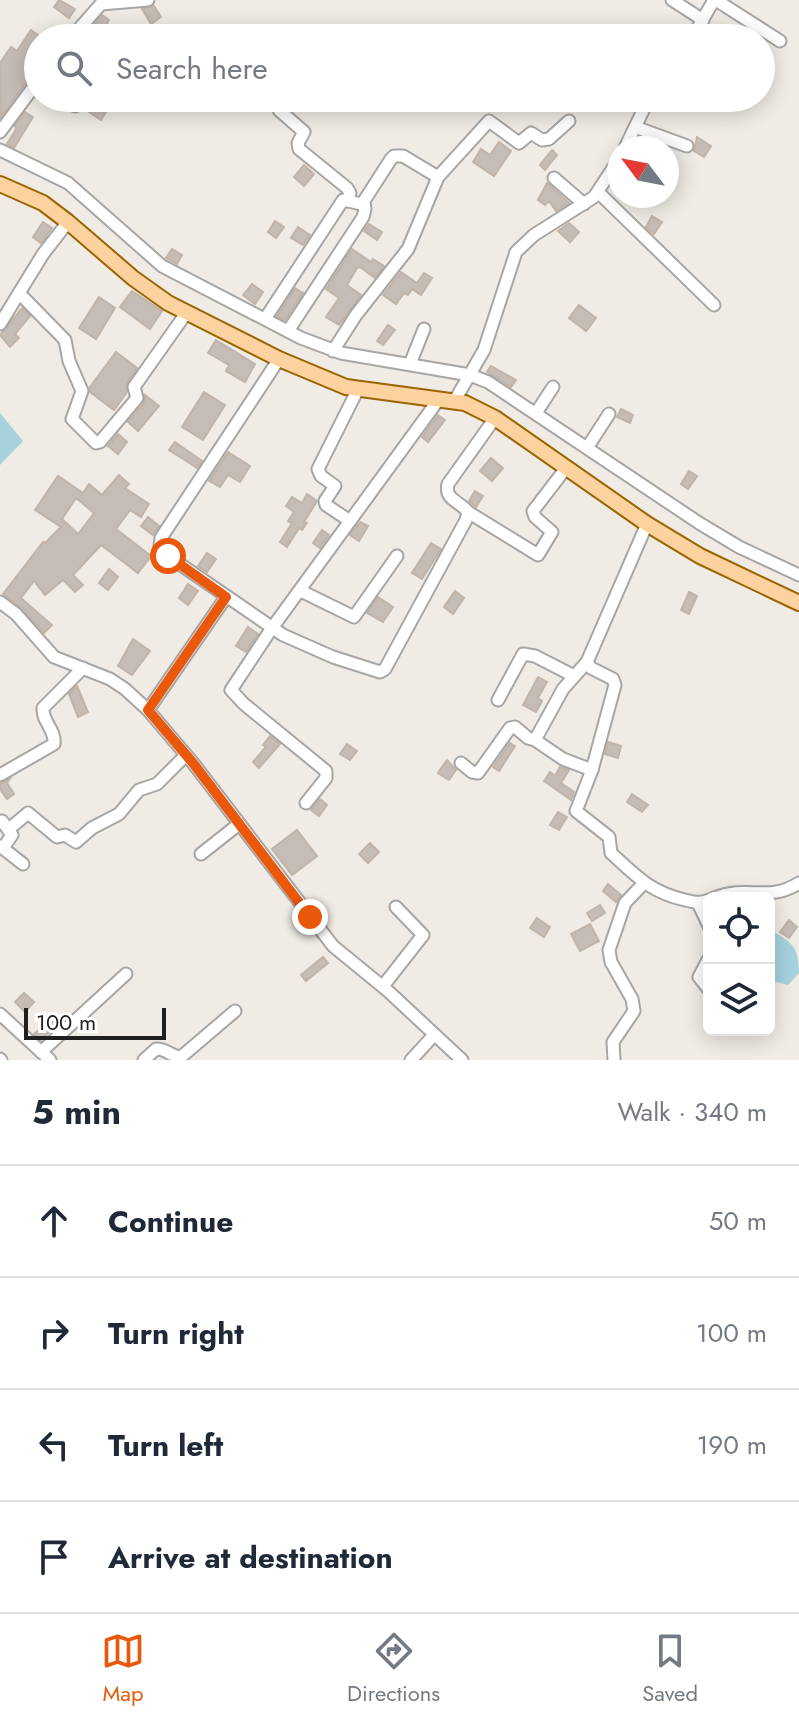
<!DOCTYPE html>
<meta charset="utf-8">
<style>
:root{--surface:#fff;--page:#f2f2f3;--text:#1f2937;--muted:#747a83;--line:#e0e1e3;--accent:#ea580c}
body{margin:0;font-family:Jost,sans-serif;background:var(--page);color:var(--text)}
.controls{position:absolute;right:24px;bottom:24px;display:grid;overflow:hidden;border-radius:12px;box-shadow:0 4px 20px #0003}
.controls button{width:72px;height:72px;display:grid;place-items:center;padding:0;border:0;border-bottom:2px solid var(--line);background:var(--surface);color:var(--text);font:40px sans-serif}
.compass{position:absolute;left:607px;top:136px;width:72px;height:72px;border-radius:50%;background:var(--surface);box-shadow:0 4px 20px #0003;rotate:302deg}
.scale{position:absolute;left:24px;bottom:20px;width:142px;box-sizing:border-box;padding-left:8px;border:4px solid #1f1f1f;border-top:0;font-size:22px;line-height:28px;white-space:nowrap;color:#1f1f1f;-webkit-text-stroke:6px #fff;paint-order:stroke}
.stop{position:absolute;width:24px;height:24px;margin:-18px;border:6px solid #ea580c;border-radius:50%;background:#fff}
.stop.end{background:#ea580c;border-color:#fff;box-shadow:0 2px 8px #0008}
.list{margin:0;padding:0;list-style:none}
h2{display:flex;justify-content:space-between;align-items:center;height:104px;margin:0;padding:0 32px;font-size:34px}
h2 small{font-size:26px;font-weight:400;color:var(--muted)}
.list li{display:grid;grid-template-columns:52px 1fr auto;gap:24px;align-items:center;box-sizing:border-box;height:112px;padding:0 32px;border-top:2px solid var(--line)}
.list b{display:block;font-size:30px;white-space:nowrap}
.list em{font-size:26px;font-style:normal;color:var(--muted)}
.icon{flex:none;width:44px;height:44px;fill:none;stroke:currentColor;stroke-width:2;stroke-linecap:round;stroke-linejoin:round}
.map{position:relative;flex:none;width:799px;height:1060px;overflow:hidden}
.search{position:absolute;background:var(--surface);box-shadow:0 4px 20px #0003;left:24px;right:24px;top:24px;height:88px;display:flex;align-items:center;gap:20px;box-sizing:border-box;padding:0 28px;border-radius:44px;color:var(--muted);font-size:30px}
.sheet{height:552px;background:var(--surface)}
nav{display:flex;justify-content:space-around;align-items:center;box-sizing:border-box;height:112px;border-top:2px solid var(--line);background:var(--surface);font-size:22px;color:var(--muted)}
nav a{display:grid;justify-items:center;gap:4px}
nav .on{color:var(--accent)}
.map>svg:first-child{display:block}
</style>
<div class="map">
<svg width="799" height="1060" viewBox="0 0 799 1060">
<rect width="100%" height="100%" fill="#f0ece5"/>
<g fill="#a6d2de">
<polygon points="0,413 23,441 0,465"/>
<path d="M769 929C791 942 799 945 799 973L788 985 769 980Z"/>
</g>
<g fill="#c5bcb5" stroke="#c2b3a7" stroke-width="2" fill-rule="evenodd">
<polygon points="59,0 75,9 69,18 54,7"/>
<polygon points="154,6 161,17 151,24 142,9"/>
<polygon points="102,15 109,20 101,33 97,31 93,38 82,38"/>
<polygon points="31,30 38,35 38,45 28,59 38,65 38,73 31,76 1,117 0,63 11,47 17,51"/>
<polygon points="79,98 88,98 107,110 101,120 83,108 83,102"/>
<polygon points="25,112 33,117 14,148 7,144 16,129 15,126"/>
<polygon points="697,137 711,146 704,157 694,151"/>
<polygon points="499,142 511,151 494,176 473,162 481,149 490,155"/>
<polygon points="552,150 557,155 545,170 540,165"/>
<polygon points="304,165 314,174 304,186 294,177"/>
<polygon points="547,183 569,203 556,211 549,201 545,205 538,200"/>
<polygon points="652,216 662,222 654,234 646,227"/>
<polygon points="275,221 284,227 276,238 268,232"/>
<polygon points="43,222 52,228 41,243 33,237"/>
<polygon points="569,223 579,232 570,242 558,231"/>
<polygon points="369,224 382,232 377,240 364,231"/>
<polygon points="298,227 310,235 303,245 291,238"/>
<polygon points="172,249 182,255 177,264 166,258"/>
<polygon points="352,249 371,262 373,259 384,266 375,278 360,267 357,268 347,285 361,295 339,325 326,317 339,298 326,289"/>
<polygon points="401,272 417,283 424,273 432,278 421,295 412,289 408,295 404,293 396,304 383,295"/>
<polygon points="252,284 263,292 255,304 243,295"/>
<polygon points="295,288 303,293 285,320 277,316"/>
<polygon points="132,291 162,311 150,329 120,307"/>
<polygon points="99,297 115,308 96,339 79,328"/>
<polygon points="579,305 596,318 586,331 569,318"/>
<polygon points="22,308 30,316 15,334 19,338 10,347 0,335"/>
<polygon points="388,325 395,330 383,345 377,341"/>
<polygon points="216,340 255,364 245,382 226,371 229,365 208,353"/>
<polygon points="116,352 137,368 127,383 127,392 114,410 90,392 90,387"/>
<polygon points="491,366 516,380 511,387 487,372"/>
<polygon points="204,392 225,405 203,440 182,427"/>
<polygon points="145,395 159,406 138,431 128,422 144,403"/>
<polygon points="621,409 633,415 630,423 617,417"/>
<polygon points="438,415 445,420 428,442 422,437"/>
<polygon points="118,434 127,442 118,454 108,446"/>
<polygon points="175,442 202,461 197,468 169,450"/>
<polygon points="228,452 250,466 240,482 228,475 220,487 209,481"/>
<polygon points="491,458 503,468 492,481 480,471"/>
<polygon points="689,471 697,476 688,489 681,484"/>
<path d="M119 475 129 484 125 488 149 504 141 517 130 510 116 529 151 556 138 573 101 545 73 575 83 585 75 592 63 580 45 595 34 581 21 598 52 625 44 633 22 608 3 594 43 542 45 543 61 527 35 510 58 476 83 493 89 484 102 495ZM76 498 94 513 78 534 62 519Z"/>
<polygon points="475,491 483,496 476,507 469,501"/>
<polygon points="307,494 317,501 304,522 307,523 302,530 299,528 287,547 280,542 292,523 288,521 294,512 286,506 292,497 302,503"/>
<polygon points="148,517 159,526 153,535 141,526"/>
<polygon points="360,522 368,526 359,541 350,535"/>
<polygon points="322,530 329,535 320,548 313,543"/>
<polygon points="431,543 441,549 422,579 412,573"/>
<polygon points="207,553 216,559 207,572 198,566"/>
<polygon points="109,569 118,577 108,590 99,583"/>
<polygon points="188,584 198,591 188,605 179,598"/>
<polygon points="455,591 464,598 453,614 444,607"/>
<polygon points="689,592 697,596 689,614 681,610"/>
<polygon points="378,597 393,607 383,622 367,613"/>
<polygon points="248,627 258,634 246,652 236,646"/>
<polygon points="133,639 150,651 132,675 118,666"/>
<polygon points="538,677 547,682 538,698 542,701 536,712 523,705"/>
<polygon points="77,686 88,712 78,717 69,694"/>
<polygon points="270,736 280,744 259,768 253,762 266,747 263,745"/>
<polygon points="608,742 621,746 618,758 605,754"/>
<polygon points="510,743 515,746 499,771 493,767"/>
<polygon points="347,744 357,751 350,760 340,754"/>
<polygon points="447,760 456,770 449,780 438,773"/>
<polygon points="560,767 569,770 561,783 574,792 571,800 544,781 550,772 555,776"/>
<polygon points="10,779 7,783 14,794 7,799 0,789 0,783"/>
<polygon points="632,794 648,805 642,812 627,802"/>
<polygon points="320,799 327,805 319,816 311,810"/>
<polygon points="558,812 567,817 559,830 550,825"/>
<polygon points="297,830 317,856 292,875 272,849"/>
<polygon points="370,843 379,852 368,863 359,854"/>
<polygon points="608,884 621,895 616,902 603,891"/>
<polygon points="600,905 605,913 592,921 587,913"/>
<polygon points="537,918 550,927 544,937 530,928"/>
<polygon points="789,920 797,927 789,938 780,932"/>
<polygon points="590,924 599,941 580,951 571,934"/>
<polygon points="323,957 328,963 306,981 301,975"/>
<polygon points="24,993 34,1002 25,1012 15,1002"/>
<polygon points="51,1020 56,1026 41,1040 34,1034"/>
</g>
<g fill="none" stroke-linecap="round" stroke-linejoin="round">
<defs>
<g id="minor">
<polyline points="672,0 703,20"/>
<polyline points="716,0 780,41"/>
<polyline points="71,38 101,4 148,0"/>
<polyline points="692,38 714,0"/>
<polyline points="65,98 75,106"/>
<polyline points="279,110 304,132 298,143 299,149 347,188 350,193 348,200"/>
<polyline points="635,127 687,146"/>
<polyline points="0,132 38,81"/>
<polyline points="625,148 649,98"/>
<polyline points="0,150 68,183 162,266 301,338 341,353 470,375 488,382 699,523 739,547 799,575"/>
<polyline points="438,177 489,121 519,143 531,133 542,140 549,139 569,121"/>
<polyline points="554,178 584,204"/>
<polyline points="598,192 714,305"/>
<polyline points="19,293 65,340 69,361 82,391 72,419 96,443 100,442 137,398 134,387 187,312"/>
<polyline points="265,319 343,200 362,204 391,159 394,156 403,156 438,177 408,249 356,315 333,351"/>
<polyline points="0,324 43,254 68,222"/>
<polyline points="288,331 363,217 365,209 364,202"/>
<path d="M279 359 161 538 160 546 168 556 283 635 333 657 380 672 385 669 466 520 468 512C460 501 444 500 448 484L495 418"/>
<polyline points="410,364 424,329"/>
<polyline points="455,400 484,350 516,252 534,235 594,197 619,159"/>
<polyline points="536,413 553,387"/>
<polyline points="587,448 609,414"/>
<polyline points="468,512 538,555 552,532 535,517 533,511 566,468"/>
<polyline points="350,521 326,505 325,501 335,486 321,476 318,469 358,389"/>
<path d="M647 524 587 662 591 668 613 679 615 685 592 770 576 811 609 837 611 853C636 876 650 892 685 900 694 902 700 904 709 900"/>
<polyline points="301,591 354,617 397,556"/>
<polyline points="0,602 16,614 54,657 110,679 125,689 148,710 193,763 333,946 388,991 462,1060"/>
<polyline points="498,700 523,654 535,656 574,676"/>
<polyline points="148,710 226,597"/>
<polyline points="535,740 563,759 592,770"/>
<polyline points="461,763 472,772 478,773 510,728 515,727 528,738 535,740 563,689 587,662"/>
<path d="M0 775 54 744C56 730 42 722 43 708L83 668"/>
<polyline points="306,803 326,778 326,771 244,704 231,690 272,628 439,399"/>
<polyline points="2,821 12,835 3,848"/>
<polyline points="9,829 28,813 57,837 65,835 76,842 92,828 119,814 139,790 157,784 186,755"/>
<polyline points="0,846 23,864"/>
<polyline points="201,854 239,824"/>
<path d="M714 898C749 884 767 903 799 883"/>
<polyline points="698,903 709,926"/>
<polyline points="709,958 699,977 709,990"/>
<polyline points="383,986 423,935 396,907"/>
<polyline points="0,1014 50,1060"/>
<polyline points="41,1052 126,974"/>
<polyline points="0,1059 1,1060"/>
<path d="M144 1060 156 1049C166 1048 171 1057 181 1057L235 1011"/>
<polyline points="411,1060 434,1035"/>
<polyline points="614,1060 613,1042 634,1011 632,999 611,962 609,950 625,903 644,883"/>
</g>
<polyline id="major" points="0,184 43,203 68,222 133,278 168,303 279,359 346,387 465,403 495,418 647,524 700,556 799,603"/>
</defs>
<use href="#minor" stroke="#a6a6a6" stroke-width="15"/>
<use href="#major" stroke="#9a6400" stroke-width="18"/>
<use href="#minor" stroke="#fff" stroke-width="11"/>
<use href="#major" stroke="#fcd29e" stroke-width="14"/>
</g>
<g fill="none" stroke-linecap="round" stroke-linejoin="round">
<polyline stroke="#ea580c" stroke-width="10" points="168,556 226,597 148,710 193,763 310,917"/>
</g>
</svg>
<div class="controls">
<button><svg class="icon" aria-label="locate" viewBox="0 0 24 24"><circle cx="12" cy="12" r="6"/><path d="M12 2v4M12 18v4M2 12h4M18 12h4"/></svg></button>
<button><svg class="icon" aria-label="layers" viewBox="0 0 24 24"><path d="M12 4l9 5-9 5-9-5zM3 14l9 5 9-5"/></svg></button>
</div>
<svg class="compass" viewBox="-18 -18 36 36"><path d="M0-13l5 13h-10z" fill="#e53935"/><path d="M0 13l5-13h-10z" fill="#747a83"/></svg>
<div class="scale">100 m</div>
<div class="stop" style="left:168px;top:556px"></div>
<div class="stop end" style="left:310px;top:917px"></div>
<div class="search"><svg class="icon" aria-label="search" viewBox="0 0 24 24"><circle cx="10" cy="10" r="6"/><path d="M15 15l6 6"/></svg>Search here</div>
</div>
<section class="sheet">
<h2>5 min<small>Walk · 340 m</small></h2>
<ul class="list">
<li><svg class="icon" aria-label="ahead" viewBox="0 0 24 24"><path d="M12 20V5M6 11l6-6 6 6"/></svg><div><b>Continue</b></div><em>50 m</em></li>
<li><svg class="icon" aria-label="right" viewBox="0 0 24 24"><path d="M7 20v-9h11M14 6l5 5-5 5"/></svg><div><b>Turn right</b></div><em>100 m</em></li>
<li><svg class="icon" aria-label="left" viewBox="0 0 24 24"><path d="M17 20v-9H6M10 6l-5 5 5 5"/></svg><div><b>Turn left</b></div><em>190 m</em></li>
<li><svg class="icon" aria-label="arrive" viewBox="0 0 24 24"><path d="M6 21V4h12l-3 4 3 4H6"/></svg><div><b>Arrive at destination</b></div></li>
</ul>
</section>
<nav>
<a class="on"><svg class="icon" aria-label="map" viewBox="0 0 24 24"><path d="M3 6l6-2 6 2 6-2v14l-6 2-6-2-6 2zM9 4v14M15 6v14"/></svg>Map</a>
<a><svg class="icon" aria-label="directions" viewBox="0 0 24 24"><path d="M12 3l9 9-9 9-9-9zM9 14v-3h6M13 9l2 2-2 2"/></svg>Directions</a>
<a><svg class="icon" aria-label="saved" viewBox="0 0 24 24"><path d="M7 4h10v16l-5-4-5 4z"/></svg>Saved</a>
</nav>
